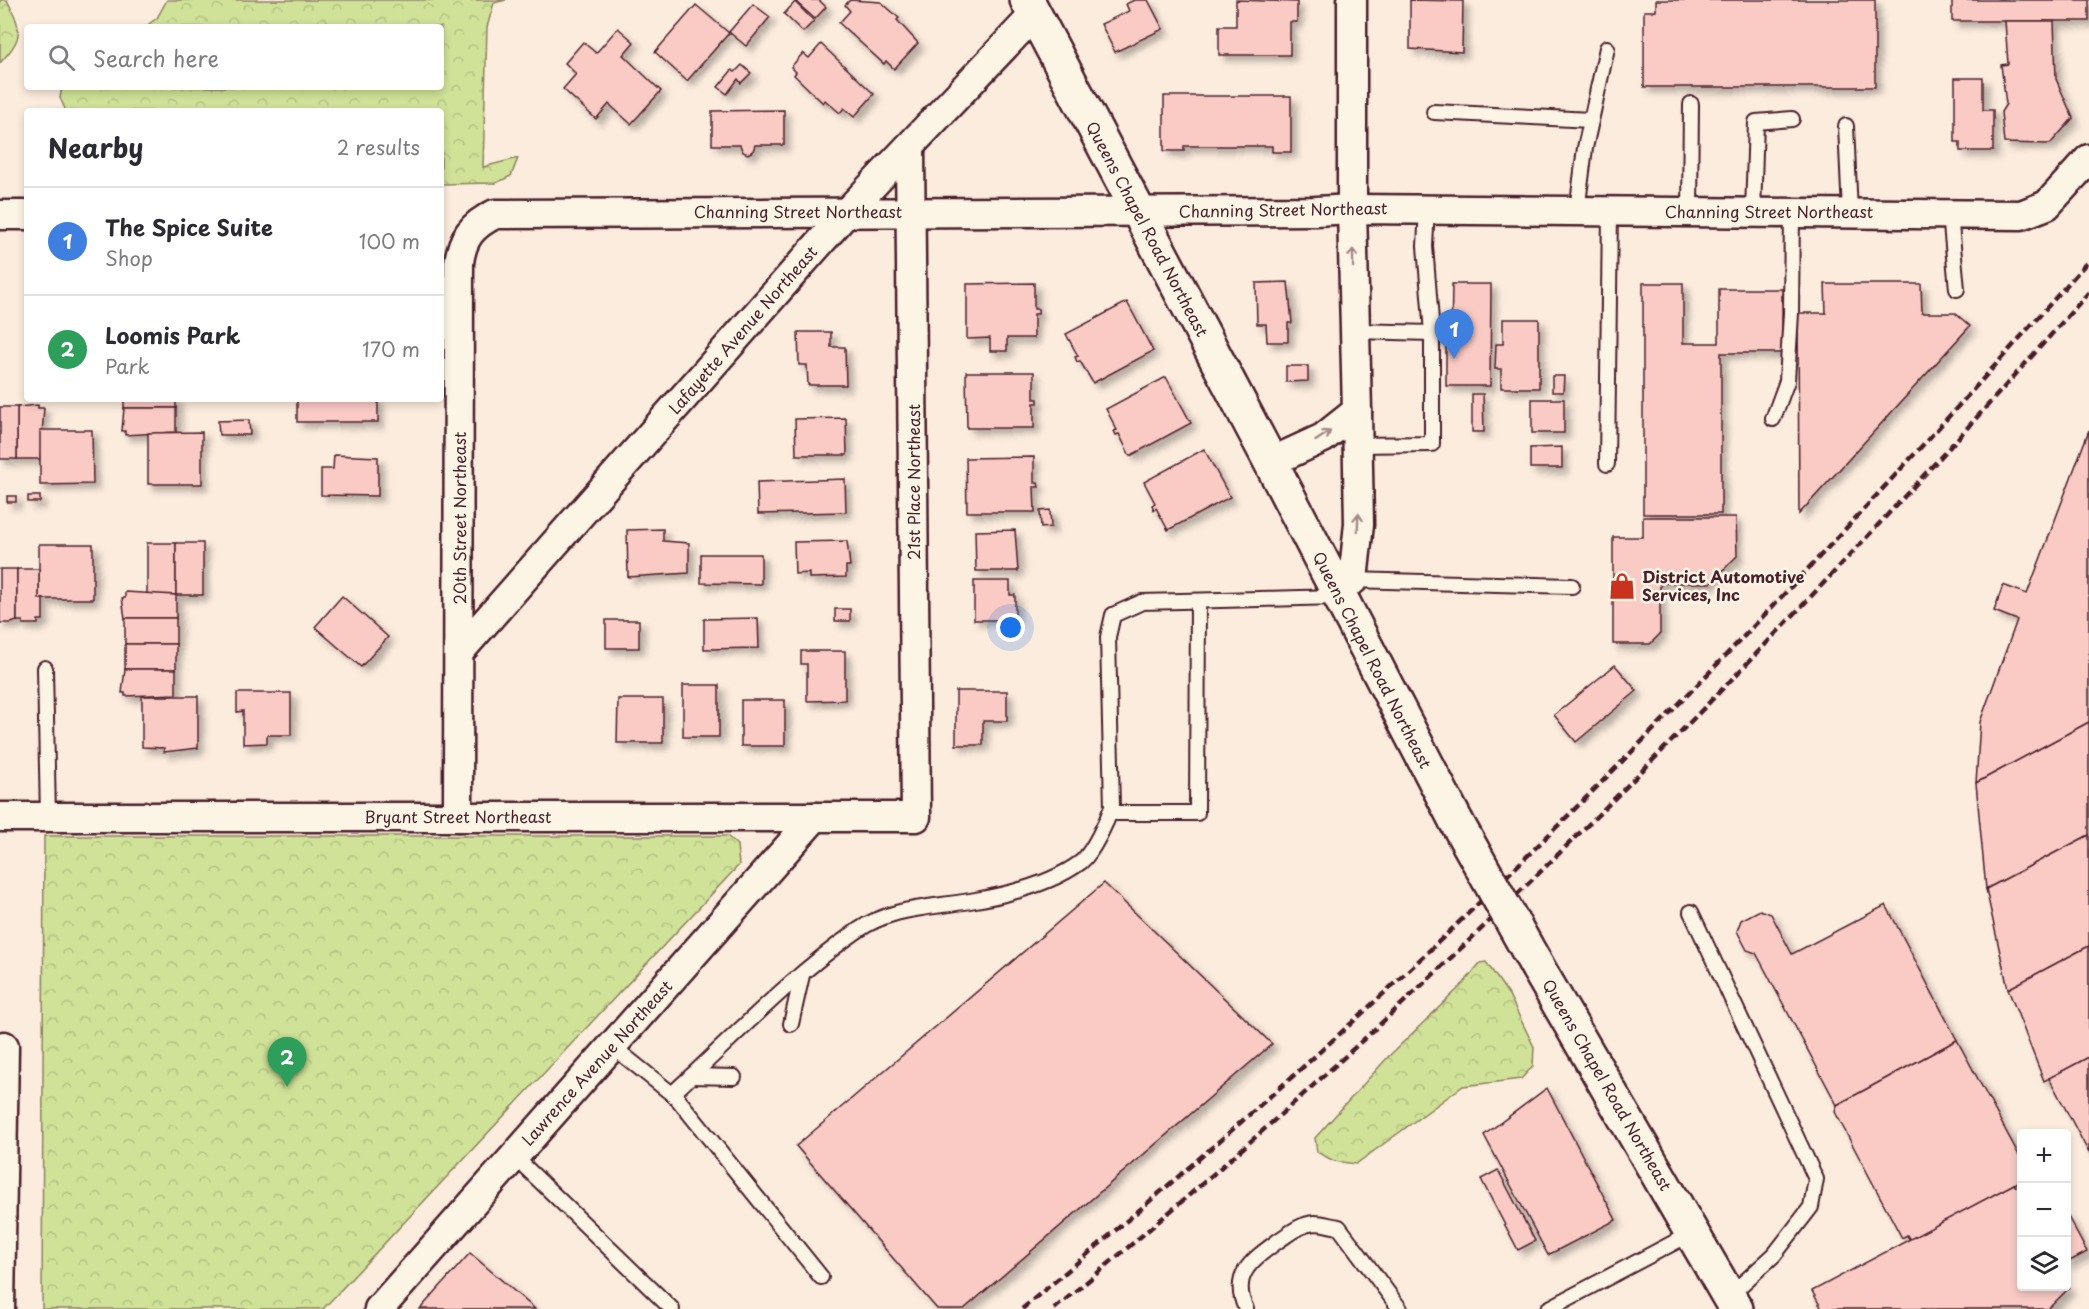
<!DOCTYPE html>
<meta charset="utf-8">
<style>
:root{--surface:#fff;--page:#f2f2f3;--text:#2b2b33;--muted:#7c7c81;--line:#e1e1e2;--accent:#c8321e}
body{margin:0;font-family:"Playpen Sans",sans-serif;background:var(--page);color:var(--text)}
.controls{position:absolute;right:18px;bottom:18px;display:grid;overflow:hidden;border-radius:6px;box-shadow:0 3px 9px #0003}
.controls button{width:54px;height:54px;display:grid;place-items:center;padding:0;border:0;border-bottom:2px solid var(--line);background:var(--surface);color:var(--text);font:30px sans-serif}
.you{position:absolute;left:1011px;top:628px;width:21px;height:21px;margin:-15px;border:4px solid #fff;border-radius:50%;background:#1a73e8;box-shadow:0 0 0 9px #1a73e833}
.badge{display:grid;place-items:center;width:39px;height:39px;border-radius:50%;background:var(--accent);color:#fff;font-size:20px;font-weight:700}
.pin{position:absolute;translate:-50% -50px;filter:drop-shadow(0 2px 3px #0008)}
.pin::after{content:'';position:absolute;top:32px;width:21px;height:18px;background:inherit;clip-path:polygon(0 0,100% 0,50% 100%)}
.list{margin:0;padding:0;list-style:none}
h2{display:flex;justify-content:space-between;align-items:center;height:78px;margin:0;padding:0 24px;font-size:26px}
h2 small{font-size:20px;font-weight:400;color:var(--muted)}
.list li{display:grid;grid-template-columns:39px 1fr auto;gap:18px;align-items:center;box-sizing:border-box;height:108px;padding:0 24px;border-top:2px solid var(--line)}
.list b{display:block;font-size:22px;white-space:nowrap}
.list p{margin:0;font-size:20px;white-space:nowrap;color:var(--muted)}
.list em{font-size:20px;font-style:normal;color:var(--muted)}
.icon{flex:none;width:33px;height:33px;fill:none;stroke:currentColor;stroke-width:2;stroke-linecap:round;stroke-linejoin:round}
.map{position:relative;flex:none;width:2089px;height:1309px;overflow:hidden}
.search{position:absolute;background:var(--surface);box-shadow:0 3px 9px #0003;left:24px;top:24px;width:420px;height:66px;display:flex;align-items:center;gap:15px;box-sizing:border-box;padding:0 21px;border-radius:6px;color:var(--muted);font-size:22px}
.panel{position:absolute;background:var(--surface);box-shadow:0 3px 9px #0003;left:24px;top:108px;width:420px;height:294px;border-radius:6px}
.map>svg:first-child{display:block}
</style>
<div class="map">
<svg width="2089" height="1309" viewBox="0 0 2089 1309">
<defs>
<pattern id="forest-crowns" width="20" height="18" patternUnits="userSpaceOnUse" patternTransform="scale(1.5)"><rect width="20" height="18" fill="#cfe297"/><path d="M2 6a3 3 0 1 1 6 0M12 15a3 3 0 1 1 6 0" fill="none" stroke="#b3c182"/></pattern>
<filter id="shadow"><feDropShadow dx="5.5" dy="5.5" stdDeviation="3" flood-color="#0004"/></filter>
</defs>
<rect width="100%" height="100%" fill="#fcecde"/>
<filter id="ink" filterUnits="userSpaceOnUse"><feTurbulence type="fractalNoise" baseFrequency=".0167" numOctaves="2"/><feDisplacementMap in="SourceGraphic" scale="12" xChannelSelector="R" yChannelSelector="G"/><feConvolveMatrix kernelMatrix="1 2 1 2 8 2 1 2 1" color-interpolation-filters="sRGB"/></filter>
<g filter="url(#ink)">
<g fill="url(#forest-crowns)" stroke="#8c8061" stroke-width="1.5">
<path d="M0 0H7C23 31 23 38 0 63Z"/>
<polygon points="167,0 506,0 494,3 487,27 483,167 518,158 511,176 496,183 441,184 441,111 66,111 60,98 62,87 441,87 441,27 145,27 157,18"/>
<polygon points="44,836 727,836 737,845 739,865 323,1309 42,1309"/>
<polygon points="1486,962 1509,995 1534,1047 1533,1066 1521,1079 1463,1086 1356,1164 1334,1161 1317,1152 1315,1138 1388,1057 1464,983 1480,963"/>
</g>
<g fill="#facac4" stroke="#4a1f2b" stroke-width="1.5" filter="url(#shadow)">
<polygon points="798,0 819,0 826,7 815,19 796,2"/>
<polygon points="850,0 881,2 899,18 897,20 918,43 894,69 886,61 884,64 839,23 850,11 845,5"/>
<polygon points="1134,0 1148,0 1163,29 1115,52 1101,24 1129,11 1126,4"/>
<polygon points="1236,0 1297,2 1297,22 1290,22 1290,55 1219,55 1219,26 1236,26"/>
<polygon points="1410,0 1463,1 1462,52 1410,49"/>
<polygon points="1656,0 1875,0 1875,87 1644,87 1644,11 1656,11"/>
<rect x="1952" y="0" width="137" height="21"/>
<polygon points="795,2 814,21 803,32 784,14"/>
<polygon points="753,4 770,17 746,46 729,32"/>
<polygon points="696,5 729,33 687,81 655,52"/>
<polygon points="2005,21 2054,21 2056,79 2073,118 2050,144 2004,143 2001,112 2006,104 2001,65 2008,64"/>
<polygon points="618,28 634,42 623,55 661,91 631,124 609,104 596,119 563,89 576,74 565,63 583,42 596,53"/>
<polygon points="821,44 874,94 854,117 844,108 840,113 825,100 823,103 794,75 796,72 791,67 803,53 809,58"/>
<polygon points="742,65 751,73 741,83 738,79 727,94 718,87 732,70 735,72"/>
<polygon points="1955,78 1983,78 1983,110 1993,110 1993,151 1960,151 1960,142 1955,142"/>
<polygon points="1164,96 1291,96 1291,152 1272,152 1272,146 1184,146 1184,151 1164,151"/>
<polygon points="784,110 784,145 755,145 753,151 748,154 743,152 740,145 712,145 712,111"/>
<polygon points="1288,282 1292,323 1288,323 1288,342 1267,342 1266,324 1257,324 1256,283"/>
<polygon points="1034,283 1034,309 1038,309 1038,314 1034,314 1034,338 1007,338 1007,351 990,351 990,338 967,339 967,284"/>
<polygon points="1643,283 1683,283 1683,343 1719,343 1719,289 1782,289 1782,353 1721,353 1721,514 1643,514"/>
<polygon points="1452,284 1491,284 1490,386 1446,386 1446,345 1451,345"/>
<polygon points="1825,284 1921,284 1922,313 1955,313 1970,326 1799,514 1798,313 1826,313"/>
<polygon points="1127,302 1153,351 1093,383 1080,361 1077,362 1075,357 1078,356 1066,334"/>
<polygon points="1503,319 1539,319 1539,388 1501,388 1501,369 1495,369 1496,344 1503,344"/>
<polygon points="798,332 831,332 831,347 845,347 846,385 808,385 807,365 799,365"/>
<polygon points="1286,366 1308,366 1308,381 1286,382"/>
<polygon points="966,372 1034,372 1034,399 1038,399 1038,403 1034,403 1034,428 967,428"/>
<polygon points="1552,376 1564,376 1563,392 1552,392"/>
<polygon points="1166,377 1191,423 1130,456 1119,434 1116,435 1114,431 1117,430 1106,409"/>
<polygon points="1472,394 1483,394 1484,432 1472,432"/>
<rect x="124" y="399" width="52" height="9"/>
<rect x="297" y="399" width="81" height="23"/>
<rect x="1532" y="399" width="32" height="34"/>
<polygon points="38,405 38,408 44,408 40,459 17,459 17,407"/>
<rect x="0" y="407" width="17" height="52"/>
<polygon points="124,408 176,408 176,432 125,435 125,431 122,431"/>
<polygon points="846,418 847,455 796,455 795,419"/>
<polygon points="249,420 250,435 219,435 218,421"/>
<polygon points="40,430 92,430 93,484 40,485"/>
<polygon points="2089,430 2089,722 1976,783 1980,722 2017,620 1994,611 2003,585 2027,594"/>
<polygon points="202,432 202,484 148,484 148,433"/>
<polygon points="1562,447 1562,468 1530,468 1530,448"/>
<polygon points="1204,449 1230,497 1168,530 1156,508 1154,510 1152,505 1155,503 1144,482"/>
<polygon points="334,455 378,457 378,496 321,495 321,469 333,469"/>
<polygon points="1034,457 1034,483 1038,483 1039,487 1034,487 1035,512 967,512 966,458"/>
<polygon points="845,479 846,512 758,514 757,482"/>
<rect x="7" y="496" width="9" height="6"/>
<rect x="28" y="496" width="12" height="6"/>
<polygon points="1050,510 1051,527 1041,528 1040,511"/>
<polygon points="1643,517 1736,517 1737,556 1710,583 1660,583 1660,634 1650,644 1613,644 1613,537 1643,537"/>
<polygon points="663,529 663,541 689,543 689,573 628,577 627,530"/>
<polygon points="1015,530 1018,571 976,571 975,531"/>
<polygon points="847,541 850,566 846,566 846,577 809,578 809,573 795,574 794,542"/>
<rect x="147" y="543" width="29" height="52"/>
<rect x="176" y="543" width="27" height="52"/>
<rect x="39" y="544" width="54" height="55"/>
<polygon points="701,554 761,554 761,584 701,583"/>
<polygon points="0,569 17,569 17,621 11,623 0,623"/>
<polygon points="17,569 39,569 39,599 43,599 43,620 38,620 38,624 23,624 23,621 17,621"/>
<polygon points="974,581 1010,581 1010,595 1015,595 1015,620 974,620"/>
<polygon points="125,592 176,595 176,618 125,618 122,598 125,598"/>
<polygon points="342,596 388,637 361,667 315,627"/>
<rect x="835" y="609" width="15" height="12"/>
<rect x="125" y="618" width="51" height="26"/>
<polygon points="758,618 759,648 704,649 704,619"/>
<rect x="606" y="620" width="33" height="28"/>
<rect x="125" y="644" width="51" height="25"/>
<polygon points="801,651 845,651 845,700 807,701 807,664 801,664"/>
<polygon points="1615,665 1637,691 1576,742 1554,715"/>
<polygon points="125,669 176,669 176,694 125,696 125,693 122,693"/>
<rect x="683" y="685" width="36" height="52"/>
<polygon points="956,691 1007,691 1007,721 983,721 983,745 956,745"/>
<polygon points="237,693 291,693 291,735 267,735 267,743 243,744 243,711 237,712"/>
<polygon points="142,696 198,696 198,748 164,752 164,748 142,747"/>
<polygon points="618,699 663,699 663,743 617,743"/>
<rect x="741" y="700" width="44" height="46"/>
<polygon points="2089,722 2089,835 1986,889 1976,783"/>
<polygon points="2089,835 2089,946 2008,989 1986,889"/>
<polygon points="1104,883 1272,1044 964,1309 937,1309 796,1146"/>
<polygon points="1886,905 1957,1040 1837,1105 1756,953 1747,950 1737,931 1741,920 1760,910 1771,914 1792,954"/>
<polygon points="2089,946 2089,1057 2044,1081 2008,989"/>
<polygon points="1957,1040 2022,1161 2022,1180 1910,1240 1907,1235 1902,1238 1835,1112 1837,1105"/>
<polygon points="2089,1057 2089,1153 2049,1078"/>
<polygon points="1547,1088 1616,1220 1548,1255 1484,1135"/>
<polygon points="1498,1170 1535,1241 1518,1250 1481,1179"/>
<polygon points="2014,1184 2016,1187 2022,1184 2022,1286 2066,1286 2066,1284 2069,1288 2048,1309 1822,1309 1812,1291"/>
<polygon points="2066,1213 2087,1252 2066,1263"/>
<polygon points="470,1253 535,1309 420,1309"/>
</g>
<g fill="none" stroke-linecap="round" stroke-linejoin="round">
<defs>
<g id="lane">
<polyline points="1434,112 1591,120"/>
<polyline points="1846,126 1850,213"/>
<polyline points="1577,211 1585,148 1607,48"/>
<polyline points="1690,212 1691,104"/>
<polyline points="1753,212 1756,122 1792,119"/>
<polyline points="1950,214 1957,289"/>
<polyline points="1355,331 1432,333"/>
<polyline points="1773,419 1787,381 1791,313 1792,212"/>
<polyline points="1357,445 1432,444 1432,333 1425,246 1427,209"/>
<polyline points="1607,464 1610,211"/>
<polyline points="1351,580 1572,586"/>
<polyline points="45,668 48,817"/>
<polyline points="1110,813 1197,813 1198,601"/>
<polyline points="1691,912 1816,1179 1811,1207 1774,1255 1729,1296"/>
<polyline points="791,1024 802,975"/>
<polyline points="612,1046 677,1098 821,1277"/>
<polyline points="691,1076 734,1077"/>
<path d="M672 1094C732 1039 790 977 857 931 891 907 930 908 970 901 1007 895 1050 885 1081 862 1093 852 1107 821 1112 807L1108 637 1113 615 1142 602 1338 597"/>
<polyline points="514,1156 672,1309"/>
<path d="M1246 1309C1230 1275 1252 1260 1278 1241 1290 1233 1300 1224 1315 1223 1323 1223 1331 1226 1339 1227L1400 1309"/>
<polyline points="1548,1309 1692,1233"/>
</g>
<g id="street">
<polyline points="0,215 27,215"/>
<polyline points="1271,462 1323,438 1357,411 1352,209 1352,0"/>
<polyline points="1353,580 1359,524 1357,411"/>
<polyline points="460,651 847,212 1034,15"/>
<polyline points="0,817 916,817 910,148"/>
<path d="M458 817 459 263C462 238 472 225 495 214L1316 211 1352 209 2021 215 2047 205 2089 159"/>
<polyline points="0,1309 4,1046"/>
<polyline points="379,1309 815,817"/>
</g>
<g id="secondary">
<polyline points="1027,0 1267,455 1456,821"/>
<polyline points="1538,968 1736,1309"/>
</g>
</defs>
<use href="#lane" stroke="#4a1f2b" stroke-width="18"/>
<use href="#street" stroke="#4a1f2b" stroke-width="33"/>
<use href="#secondary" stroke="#4a1f2b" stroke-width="38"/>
<use href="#lane" stroke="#fcf5e5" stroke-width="14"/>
<use href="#street" stroke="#fcf5e5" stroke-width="28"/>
<use href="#secondary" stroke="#fcf5e5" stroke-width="33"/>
<g stroke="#4a1f2b" stroke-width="4.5" stroke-dasharray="9 4.5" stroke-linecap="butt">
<path d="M1022 1309C1161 1193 1298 1075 1429 951 1660 731 1878 499 2089 260"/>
<path d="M1054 1309C1429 1001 1768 655 2089 292"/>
</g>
<defs>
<polyline id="secondary-bridge" points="1456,821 1538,968"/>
</defs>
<use href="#secondary-bridge" stroke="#4a1f2b" stroke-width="38" stroke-linecap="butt"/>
<use href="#secondary-bridge" stroke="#fcf5e5" stroke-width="33"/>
</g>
<defs><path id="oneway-shaft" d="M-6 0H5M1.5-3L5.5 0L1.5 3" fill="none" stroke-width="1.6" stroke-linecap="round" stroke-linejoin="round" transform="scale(1.5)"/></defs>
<g stroke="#a38a88">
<use href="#oneway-shaft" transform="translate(1353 258) rotate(-91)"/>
<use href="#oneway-shaft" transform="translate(1323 436) rotate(-33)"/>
<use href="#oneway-shaft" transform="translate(1358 522) rotate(-88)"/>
</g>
</g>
<defs>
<symbol id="shop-bare" viewBox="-9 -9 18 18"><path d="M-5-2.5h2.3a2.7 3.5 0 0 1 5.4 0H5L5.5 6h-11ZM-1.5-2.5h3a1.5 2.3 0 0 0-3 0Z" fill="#c8321e" stroke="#fcf5e5" stroke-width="2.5" paint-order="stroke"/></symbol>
</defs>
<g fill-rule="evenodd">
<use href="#shop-bare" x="1603" y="567" width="38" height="38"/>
</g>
<g text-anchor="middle" stroke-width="5" stroke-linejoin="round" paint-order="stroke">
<g font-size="16" fill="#4a1f2b" stroke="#fcf5e5">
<text transform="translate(1283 210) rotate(-1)" y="6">Channing Street Northeast</text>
<text x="798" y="218">Channing Street Northeast</text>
<text x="1769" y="218">Channing Street Northeast</text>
<text transform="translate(1147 229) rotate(62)" y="6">Queens Chapel Road Northeast</text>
<text transform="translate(743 330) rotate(-49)" y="6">Lafayette Avenue Northeast</text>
<text transform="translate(914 482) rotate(-90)" y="6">21st Place Northeast</text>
<text transform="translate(460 518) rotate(-90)" y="6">20th Street Northeast</text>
<text transform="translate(1372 660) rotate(63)" y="6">Queens Chapel Road Northeast</text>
<text x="458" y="823">Bryant Street Northeast</text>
<text transform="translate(597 1063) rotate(-48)" y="6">Lawrence Avenue Northeast</text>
<text transform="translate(1607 1085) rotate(60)" y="6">Queens Chapel Road Northeast</text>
</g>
<g font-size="16" font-weight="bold" fill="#4a1f2b" stroke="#fcf5e5" text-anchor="start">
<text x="1642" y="583">District Automotive<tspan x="1642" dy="18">Services, Inc</tspan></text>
</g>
</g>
</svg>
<div class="controls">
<button>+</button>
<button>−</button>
<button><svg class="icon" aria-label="layers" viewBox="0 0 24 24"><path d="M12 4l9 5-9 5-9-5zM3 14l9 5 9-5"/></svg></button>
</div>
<div class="you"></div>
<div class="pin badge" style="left:1454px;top:359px;background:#3f7fe0">1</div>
<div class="pin badge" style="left:287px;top:1087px;background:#2e9e5b">2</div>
<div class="search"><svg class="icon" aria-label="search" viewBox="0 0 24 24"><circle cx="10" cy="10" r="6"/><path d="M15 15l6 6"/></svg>Search here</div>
<section class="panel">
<h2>Nearby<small>2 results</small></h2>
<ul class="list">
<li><span class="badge" style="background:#3f7fe0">1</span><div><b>The Spice Suite</b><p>Shop</p></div><em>100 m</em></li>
<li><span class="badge" style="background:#2e9e5b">2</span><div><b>Loomis Park</b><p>Park</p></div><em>170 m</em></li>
</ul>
</section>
</div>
